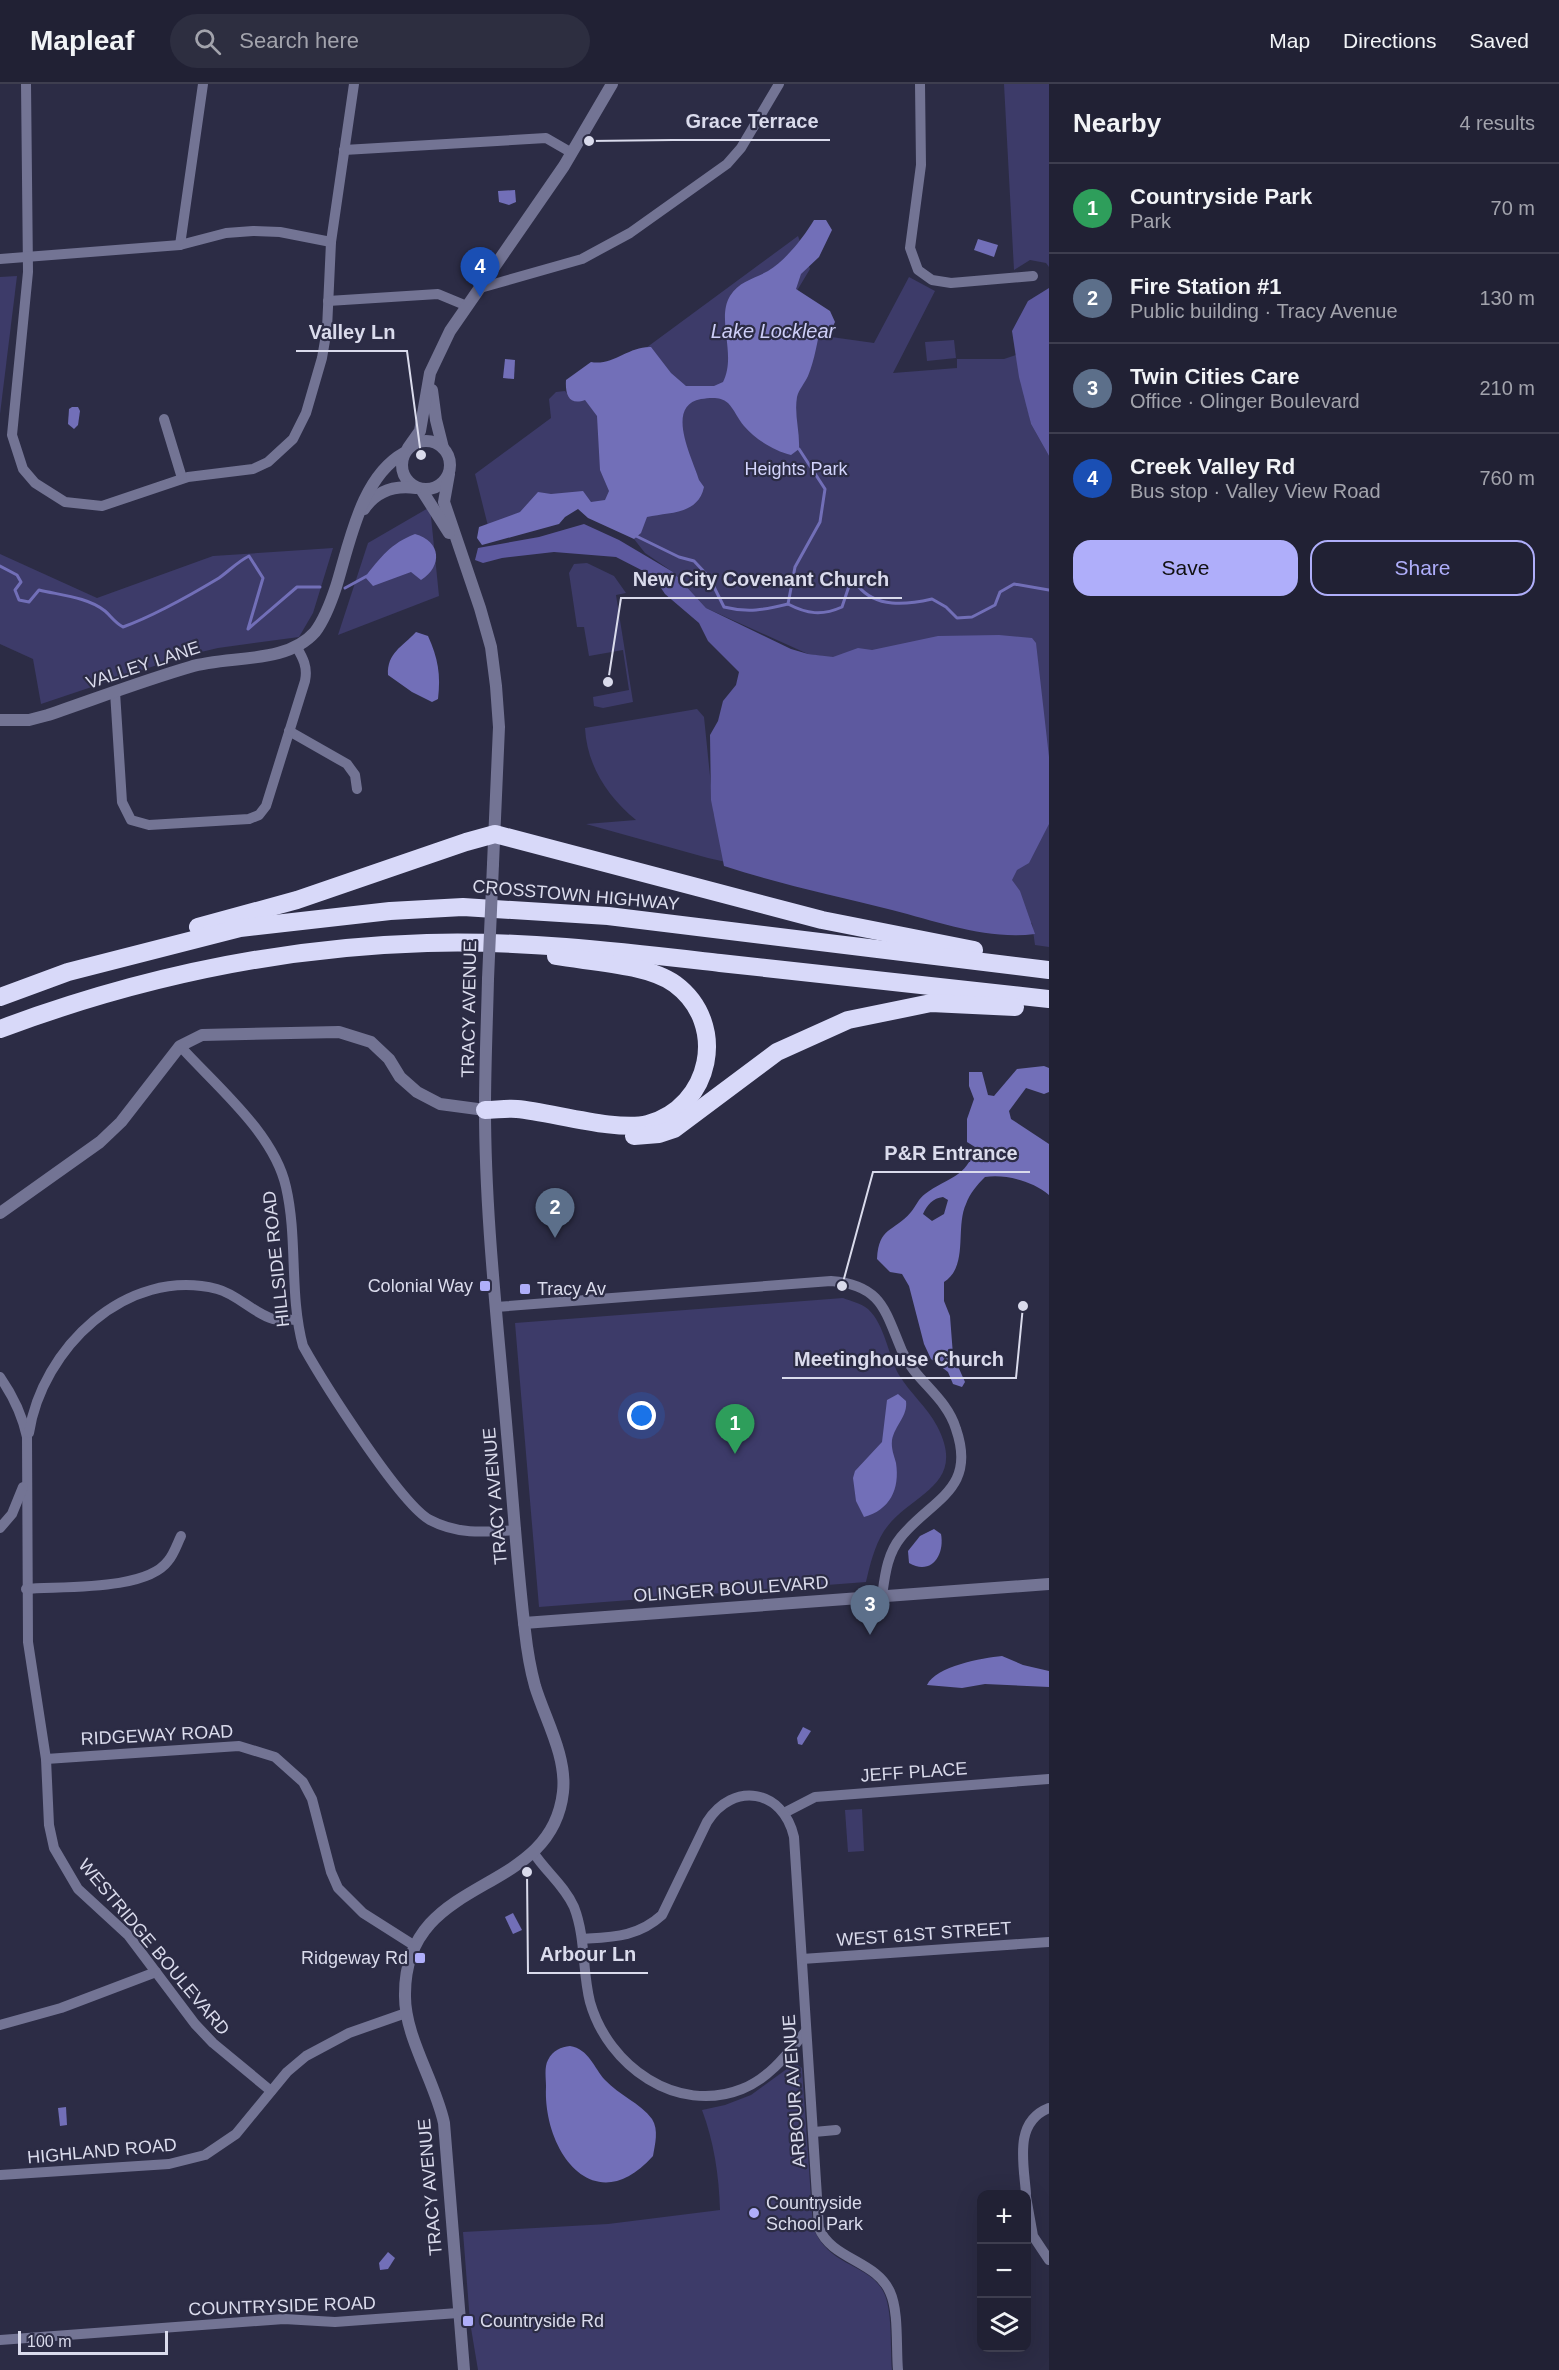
<!DOCTYPE html>
<meta charset="utf-8">
<style>
:root{--surface:#212134;--page:#2d2e40;--text:#f1f3f6;--muted:#a2a3ac;--line:#3e3e4f;--accent:#afaefa}
body{margin:0;font-family:Helvetica,sans-serif;background:var(--page);color:var(--text)}
.controls{position:absolute;right:18px;bottom:18px;display:grid;overflow:hidden;border-radius:12px;box-shadow:0 6px 24px #0002}
.controls button{width:54px;height:54px;display:grid;place-items:center;padding:0;border:0;border-bottom:2px solid var(--line);background:var(--surface);color:var(--text);font:30px sans-serif}
.scale{position:absolute;left:18px;bottom:15px;width:150px;box-sizing:border-box;padding-left:6px;border:3px solid #dadbec;border-top:0;font-size:16px;line-height:21px;white-space:nowrap;color:#dadbec;-webkit-text-stroke:4px #2c2c45;paint-order:stroke}
.you{position:absolute;left:642px;top:1332px;width:21px;height:21px;margin:-15px;border:4px solid #fff;border-radius:50%;background:#1a73e8;box-shadow:0 0 0 9px #1a73e833}
.badge{display:grid;place-items:center;width:39px;height:39px;border-radius:50%;background:var(--accent);color:#fff;font-size:20px;font-weight:700}
.pin{position:absolute;translate:-50% -50px;filter:drop-shadow(0 2px 3px #0008)}
.pin::after{content:'';position:absolute;top:32px;width:21px;height:18px;background:inherit;clip-path:polygon(0 0,100% 0,50% 100%)}
.list{margin:0;padding:0;list-style:none}
h2{display:flex;justify-content:space-between;align-items:center;height:78px;margin:0;padding:0 24px;font-size:26px}
h2 small{font-size:20px;font-weight:400;color:var(--muted)}
.list li{display:grid;grid-template-columns:39px 1fr auto;gap:18px;align-items:center;box-sizing:border-box;height:90px;padding:0 24px;border-top:2px solid var(--line)}
.list b{display:block;font-size:22px;white-space:nowrap}
.list p{margin:0;font-size:20px;white-space:nowrap;color:var(--muted)}
.list em{font-size:20px;font-style:normal;color:var(--muted)}
.actions{display:flex;gap:12px;padding:18px 24px}
.actions a{flex:1;padding:14px 0;border:2px solid var(--accent);border-radius:18px;text-align:center;font-size:21px;color:var(--accent)}
.actions .main{background:var(--accent);color:#111}
.icon{flex:none;width:33px;height:33px;fill:none;stroke:currentColor;stroke-width:2;stroke-linecap:round;stroke-linejoin:round}
.map{position:relative;flex:none;width:1049px;height:2286px;overflow:hidden}
header{display:flex;align-items:center;gap:36px;box-sizing:border-box;height:84px;padding:0 30px;background:var(--surface);border-bottom:2px solid var(--line)}
header strong{font-size:28px}
nav{display:flex;gap:33px;margin-inline-start:auto;font-size:21px}
.search{width:420px;height:54px;background:var(--page);display:flex;align-items:center;gap:15px;box-sizing:border-box;padding:0 21px;border-radius:33px;color:var(--muted);font-size:22px}
main{display:flex}
aside{flex:1;background:var(--surface)}
.map>svg:first-child{display:block}
</style>
<header>
<strong>Mapleaf</strong>
<div class="search"><svg class="icon" aria-label="search" viewBox="0 0 24 24"><circle cx="10" cy="10" r="6"/><path d="M15 15l6 6"/></svg>Search here</div>
<nav><a>Map</a><a>Directions</a><a>Saved</a></nav>
</header>
<main>
<div class="map">
<svg width="1049" height="2286" viewBox="0 0 1049 2286">
<rect width="100%" height="100%" fill="#2c2c45"/>
<g fill="#3d3b69">
<polygon points="1004,0 1049,0 1049,183 1046,179 1030,176 1014,186"/>
<path d="M798 152 810 185 774 245 874 259 909 193 935 207 893 289 957 284V275H1004L1016 271 1031 340 1049 372V863L1035 861 1032 839 829 801 708 774 586 740 636 736C608 713 587 682 585 644L697 625 704 633 714 731 801 725 822 572 808 570 706 524 673 488 645 469 634 455 636 453 581 418 490 450 475 390 551 334 549 315 556 308 565 307 574 317Z"/>
<polygon points="17,192 0,330 0,193"/>
<polygon points="954,256 956,274 927,277 925,258"/>
<polygon points="430,423 439,512 338,551 368,459"/>
<polygon points="333,464 313,529 299,553 218,564 184,572 41,620 33,575 0,560 0,470 97,514 213,472"/>
<polygon points="587,479 614,492 626,509 616,511 633,618 603,624 594,622 593,613 629,606 623,566 589,572 584,543 577,543 569,489 574,480"/>
<path d="M843 1214C851 1217 862 1220 868 1225 885 1241 888 1271 899 1291 910 1309 927 1323 937 1342 969 1403 909 1409 884 1447 874 1463 870 1481 866 1498L539 1523 515 1239Z"/>
<polygon points="862,1725 864,1767 848,1768 845,1726"/>
<path d="M795 1979 802 1984 813 2143C828 2183 868 2179 883 2207 893 2224 890 2266 892 2286H478L470 2238 463 2148 608 2140 720 2126C719 2091 714 2058 702 2026L725 2021 751 2011Z"/>
</g>
<g fill="#5d599f">
<polygon points="1049,204 1049,372 1031,340 1019,293 1012,247 1028,217"/>
<path d="M584 440 619 456 673 488 706 524 791 565 808 570 833 573 858 564 872 566 938 552 999 551 1032 554 1036 559 1049 673V740L1029 779 1017 786 1012 796 1020 807 1035 850C987 856 939 838 892 826 836 812 779 800 724 782L711 716 710 651 718 637 723 617 736 601 739 588 708 557 699 539 665 510 653 492 616 473 554 468 502 474 483 479 475 476 478 464 539 453Z"/>
</g>
<g fill="#726fb8" fill-rule="evenodd">
<polygon points="515,106 516,118 509,121 499,118 498,107"/>
<path d="M814 136H826L832 146 819 173 801 190 796 205 830 227 835 238 832 244 821 241C817 258 815 275 808 292 805 299 799 305 797 313 794 331 800 347 799 365L791 371C774 367 755 355 744 342 738 335 734 325 728 319 720 312 710 314 701 315 664 322 693 375 699 396L704 403C698 431 669 428 647 433L641 449 634 455 588 434 578 425 565 433 559 440 482 461 477 454 479 443 520 428 538 408 551 410 583 407 591 418 605 416 609 407 600 386 597 332 585 316C569 322 565 310 566 296L591 278C613 282 629 262 651 263L671 289 686 302H714L723 298C737 271 716 235 730 212 739 197 754 195 768 187 786 176 803 154 814 136Z"/>
<polygon points="978,155 998,161 994,173 974,166"/>
<polygon points="505,275 515,276 514,295 503,294"/>
<polygon points="72,323 78,323 80,327 78,341 74,345 68,340 69,325"/>
<path d="M415 450C441 457 443 482 421 496L411 488 373 502 365 493C380 474 391 459 415 450Z"/>
<path d="M416 548 428 552C438 574 441 591 438 615L432 618 412 608 388 591C387 569 402 563 416 548Z"/>
<path d="M1044 982 1049 984V1008L1044 1010 1026 1004 1009 1027 1011 1035 1049 1060V1111C1033 1097 1006 1090 985 1093 977 1101 970 1109 966 1120 955 1144 969 1182 944 1198V1217L950 1232 953 1271 965 1298 962 1303 953 1300 948 1288 931 1275 924 1260 909 1202 902 1190 890 1188 877 1175C879 1142 893 1149 911 1128 916 1122 919 1114 925 1110 948 1093 967 1094 975 1063L967 1058V1035L974 1015 969 1002V988H982L988 1011 994 1012 1017 985ZM943 1113 948 1116 944 1130 932 1137 923 1130C927 1121 933 1114 943 1113Z"/>
<path d="M898 1310 906 1317C908 1332 895 1341 892 1356 891 1365 894 1371 896 1379 900 1405 890 1426 864 1433L856 1417 853 1394 855 1387 882 1358 887 1316Z"/>
<path d="M934 1445 941 1450C945 1471 931 1492 909 1479L908 1467 920 1452Z"/>
<path d="M1002 1572 1023 1581 1049 1587V1603L985 1600 962 1604 927 1601C936 1582 982 1574 1002 1572Z"/>
<polygon points="803,1643 811,1647 802,1661 798,1660 797,1654"/>
<polygon points="513,1829 522,1846 513,1850 505,1833"/>
<path d="M570 1962C589 1965 594 1984 605 1996 619 2011 640 2019 652 2035 659 2046 655 2060 653 2072 594 2138 543 2067 546 2003 546 1994 544 1983 548 1976 553 1966 561 1963 570 1962Z"/>
<polygon points="66,2023 67,2041 60,2042 58,2024"/>
<polygon points="388,2168 395,2174 388,2185 380,2186 379,2179"/>
</g>
<g fill="none" stroke-linecap="round" stroke-linejoin="round">
<g stroke="#726fb8" stroke-width="3">
<path d="M634 451 679 473 694 477 709 493 724 523C748 529 764 526 788 520 807 530 822 532 842 523L849 502H858C876 524 906 521 932 515L946 523 957 534 972 533 995 521 1000 508 1014 500 1049 506"/>
<path d="M0 482 17 491 21 498 15 506 19 516 29 518 39 506C59 511 88 513 105 527 111 532 114 538 123 543 156 531 189 512 219 494 229 487 237 478 249 472L263 494 248 545 297 503H320"/>
<polyline points="345,504 367,492"/>
<polyline points="788,520 795,483 820,438 825,405 799,365"/>
</g>
<g stroke="#737494" stroke-width="10">
<polyline points="26,0 28,188 12,351 23,385 35,399 65,418 102,422 188,393 253,385 268,378 293,355 306,329 322,274 327,245 331,158 354,0"/>
<polyline points="920,0 921,81 910,164 918,186 932,196 951,199 1033,192"/>
<polyline points="344,66 546,54 572,69"/>
<polyline points="180,161 203,0"/>
<polyline points="0,175 180,161 226,149 253,147 280,148 331,158"/>
<polyline points="480,204 582,175 630,149 727,80 741,64 779,0"/>
<polyline points="328,217 438,210 467,222"/>
<polyline points="164,335 182,394"/>
<path d="M115 608 122 718 131 736 149 741 249 735 259 731 266 722 305 597C308 583 303 574 296 562"/>
<polyline points="289,647 347,680 355,691 357,705"/>
<path d="M180 962C216 1002 274 1049 286 1103 298 1155 289 1210 303 1262 322 1296 400 1420 430 1436 458 1451 486 1448 516 1446"/>
<path d="M496 1223 831 1197C882 1201 885 1227 902 1267 915 1297 946 1312 956 1345 977 1406 932 1415 901 1453 887 1470 885 1491 882 1512"/>
<path d="M0 1293C14 1313 22 1330 27 1353L28 1558 46 1675 49 1741 54 1764 78 1805 128 1851 195 1940 213 1959 271 2007"/>
<path d="M29 1349C42 1265 126 1182 217 1205 237 1210 253 1229 273 1235 280 1236 289 1235 296 1236"/>
<polyline points="0,1444 12,1430 23,1403"/>
<path d="M26 1505C62 1502 146 1507 168 1477 174 1470 177 1460 181 1452"/>
<polyline points="46,1675 239,1662 275,1673 303,1698 312,1715 331,1788 338,1804 363,1829 415,1862"/>
<polyline points="784,1729 815,1713 1049,1695"/>
<path d="M533 1768C546 1788 564 1801 574 1823 586 1854 582 1887 590 1918 608 1982 677 2031 742 2005 770 1994 788 1969 806 1947"/>
<path d="M582 1855C613 1853 638 1853 662 1831L707 1738C733 1697 783 1705 794 1753L819 2144C831 2175 877 2177 890 2208 899 2227 896 2264 898 2286"/>
<polyline points="802,1875 1049,1858"/>
<polyline points="0,1941 61,1924 156,1888"/>
<polyline points="814,2048 836,2046"/>
<polyline points="0,2091 169,2080 205,2071 236,2050 287,1988 306,1972 349,1949 406,1929"/>
<path d="M1026 2110C1024 2080 1013 2038 1049 2024"/>
<polyline points="1026,2113 1033,2152 1049,2176"/>
<polyline points="0,2256 284,2235 335,2238 458,2229"/>
</g>
<g stroke="#737494" stroke-width="12">
<polyline points="432,306 436,336 443,364"/>
<circle cx="426" cy="381" r="24"/>
<polyline points="408,364 420,347 430,289 450,247 564,82 612,0"/>
<polyline points="449,390 444,418 480,524 491,563 496,602 499,643 493,780"/>
<polyline points="421,405 449,449"/>
<path d="M364 425C377 406 395 401 416 404"/>
<path d="M0 636H29L48 631C95 615 142 597 190 583 228 571 286 581 315 548 325 535 331 518 336 503 350 458 361 393 404 369"/>
<polyline points="0,1129 100,1058 121,1038 180,962 202,951 339,948 371,958 389,975 400,993 417,1008 440,1020 485,1026"/>
<polyline points="524,1539 1049,1500"/>
<path d="M464 2286 444 2039C435 1997 404 1952 405 1910 405 1788 551 1815 563 1708 567 1672 545 1635 535 1602 530 1584 527 1565 525 1547 517 1482 513 1416 507 1350 498 1242 485 1133 485 1024 485 981 487 938 488 895"/>
</g>
<g stroke="#d8d9f9" stroke-width="18">
<polyline points="198,843 297,816 466,758 495,750 822,836 974,866"/>
<polyline points="0,913 68,888 240,844 390,827 463,823 608,832 1049,886"/>
<path d="M0 945C137 894 281 863 427 859 525 856 623 868 720 879 830 891 939 903 1049 915"/>
<path d="M485 1026C495 1026 507 1024 517 1025 551 1028 617 1048 648 1040 711 1023 729 940 675 900 647 880 590 878 556 872"/>
<polyline points="634,1052 659,1050 674,1045 777,968 848,936 931,919 1015,923"/>
</g>
<polyline stroke="#737494" stroke-width="12" points="488,895 493,780"/>
</g>
<g fill="#afaefa" stroke="#2c2c45" stroke-width="2">
<rect x="479" y="1196" width="12" height="12" rx="3"/>
<rect x="519" y="1199" width="12" height="12" rx="3"/>
<rect x="414" y="1868" width="12" height="12" rx="3"/>
<circle cx="754" cy="2129" r="6"/>
<rect x="462" y="2231" width="12" height="12" rx="3"/>
</g>
<g text-anchor="middle" stroke-width="4.5" stroke-linejoin="round" paint-order="stroke">
<g font-size="18" fill="#d3d4fc" stroke="#2c2c45">
<text x="796" y="391">Heights Park</text>
</g>
<g font-size="18" fill="#dadbec" stroke="#2c2c45">
<text transform="translate(143 581) rotate(-18)" y="6">VALLEY LANE</text>
<text transform="translate(576 811) rotate(5)" y="6">CROSSTOWN HIGHWAY</text>
<text transform="translate(469 925) rotate(-89)" y="6">TRACY AVENUE</text>
<text transform="translate(276 1175) rotate(-96)" y="6">HILLSIDE ROAD</text>
<text transform="translate(495 1412) rotate(-95)" y="6">TRACY AVENUE</text>
<text transform="translate(731 1505) rotate(-4)" y="6">OLINGER BOULEVARD</text>
<text transform="translate(157 1651) rotate(-3)" y="6">RIDGEWAY ROAD</text>
<text transform="translate(914 1688) rotate(-4)" y="6">JEFF PLACE</text>
<text transform="translate(924 1850) rotate(-4)" y="6">WEST 61ST STREET</text>
<text transform="translate(154 1863) rotate(50)" y="6">WESTRIDGE BOULEVARD</text>
<text transform="translate(794 2007) rotate(-94)" y="6">ARBOUR AVENUE</text>
<text transform="translate(102 2067) rotate(-5)" y="6">HIGHLAND ROAD</text>
<text transform="translate(430 2103) rotate(-95)" y="6">TRACY AVENUE</text>
<text transform="translate(282 2222) rotate(-2)" y="6">COUNTRYSIDE ROAD</text>
</g>
<g font-size="18" fill="#dadbec" stroke="#2c2c45" text-anchor="start">
<text x="473" y="1208" text-anchor="end">Colonial Way</text>
<text x="537" y="1211">Tracy Av</text>
<text x="408" y="1880" text-anchor="end">Ridgeway Rd</text>
<text x="766" y="2125">Countryside<tspan x="766" dy="21">School Park</tspan></text>
<text x="480" y="2243">Countryside Rd</text>
</g>
<g font-size="20" font-style="italic" fill="#cdcef7" stroke="#2c2c45">
<text x="773" y="254">Lake Locklear</text>
</g>
</g>
<path fill="none" stroke="#dadbec" stroke-width="2" d="M589 57L673 56H830M421 371L407 267H296M608 598L621 514H902M842 1202L873 1088H1030M1023 1222L1016 1294H782M527 1788L528 1889H648"/>
<g fill="#dadbec" stroke="#2c2c45" stroke-width="2">
<circle cx="589" cy="57" r="6"/>
<circle cx="421" cy="371" r="6"/>
<circle cx="608" cy="598" r="6"/>
<circle cx="842" cy="1202" r="6"/>
<circle cx="1023" cy="1222" r="6"/>
<circle cx="527" cy="1788" r="6"/>
</g>
<g font-size="20" text-anchor="middle" font-weight="bold" fill="#dadbec" stroke="#2c2c45" stroke-width="4.5" stroke-linejoin="round" paint-order="stroke">
<text x="752" y="44">Grace Terrace</text>
<text x="352" y="255">Valley Ln</text>
<text x="761" y="502">New City Covenant Church</text>
<text x="951" y="1076">P&amp;R Entrance</text>
<text x="899" y="1282">Meetinghouse Church</text>
<text x="588" y="1877">Arbour Ln</text>
</g>
</svg>
<div class="controls">
<button>+</button>
<button>−</button>
<button><svg class="icon" aria-label="layers" viewBox="0 0 24 24"><path d="M12 4l9 5-9 5-9-5zM3 14l9 5 9-5"/></svg></button>
</div>
<div class="scale">100 m</div>
<div class="you"></div>
<div class="pin badge" style="left:735px;top:1370px;background:#2e9e5b">1</div>
<div class="pin badge" style="left:555px;top:1154px;background:#5c6f8a">2</div>
<div class="pin badge" style="left:870px;top:1551px;background:#5c6f8a">3</div>
<div class="pin badge" style="left:480px;top:213px;background:#1a4fb4">4</div>
</div>
<aside>
<h2>Nearby<small>4 results</small></h2>
<ul class="list">
<li><span class="badge" style="background:#2e9e5b">1</span><div><b>Countryside Park</b><p>Park</p></div><em>70 m</em></li>
<li><span class="badge" style="background:#5c6f8a">2</span><div><b>Fire Station #1</b><p>Public building · Tracy Avenue</p></div><em>130 m</em></li>
<li><span class="badge" style="background:#5c6f8a">3</span><div><b>Twin Cities Care</b><p>Office · Olinger Boulevard</p></div><em>210 m</em></li>
<li><span class="badge" style="background:#1a4fb4">4</span><div><b>Creek Valley Rd</b><p>Bus stop · Valley View Road</p></div><em>760 m</em></li>
</ul>
<div class="actions"><a class="main">Save</a><a>Share</a></div>
</aside>
</main>
